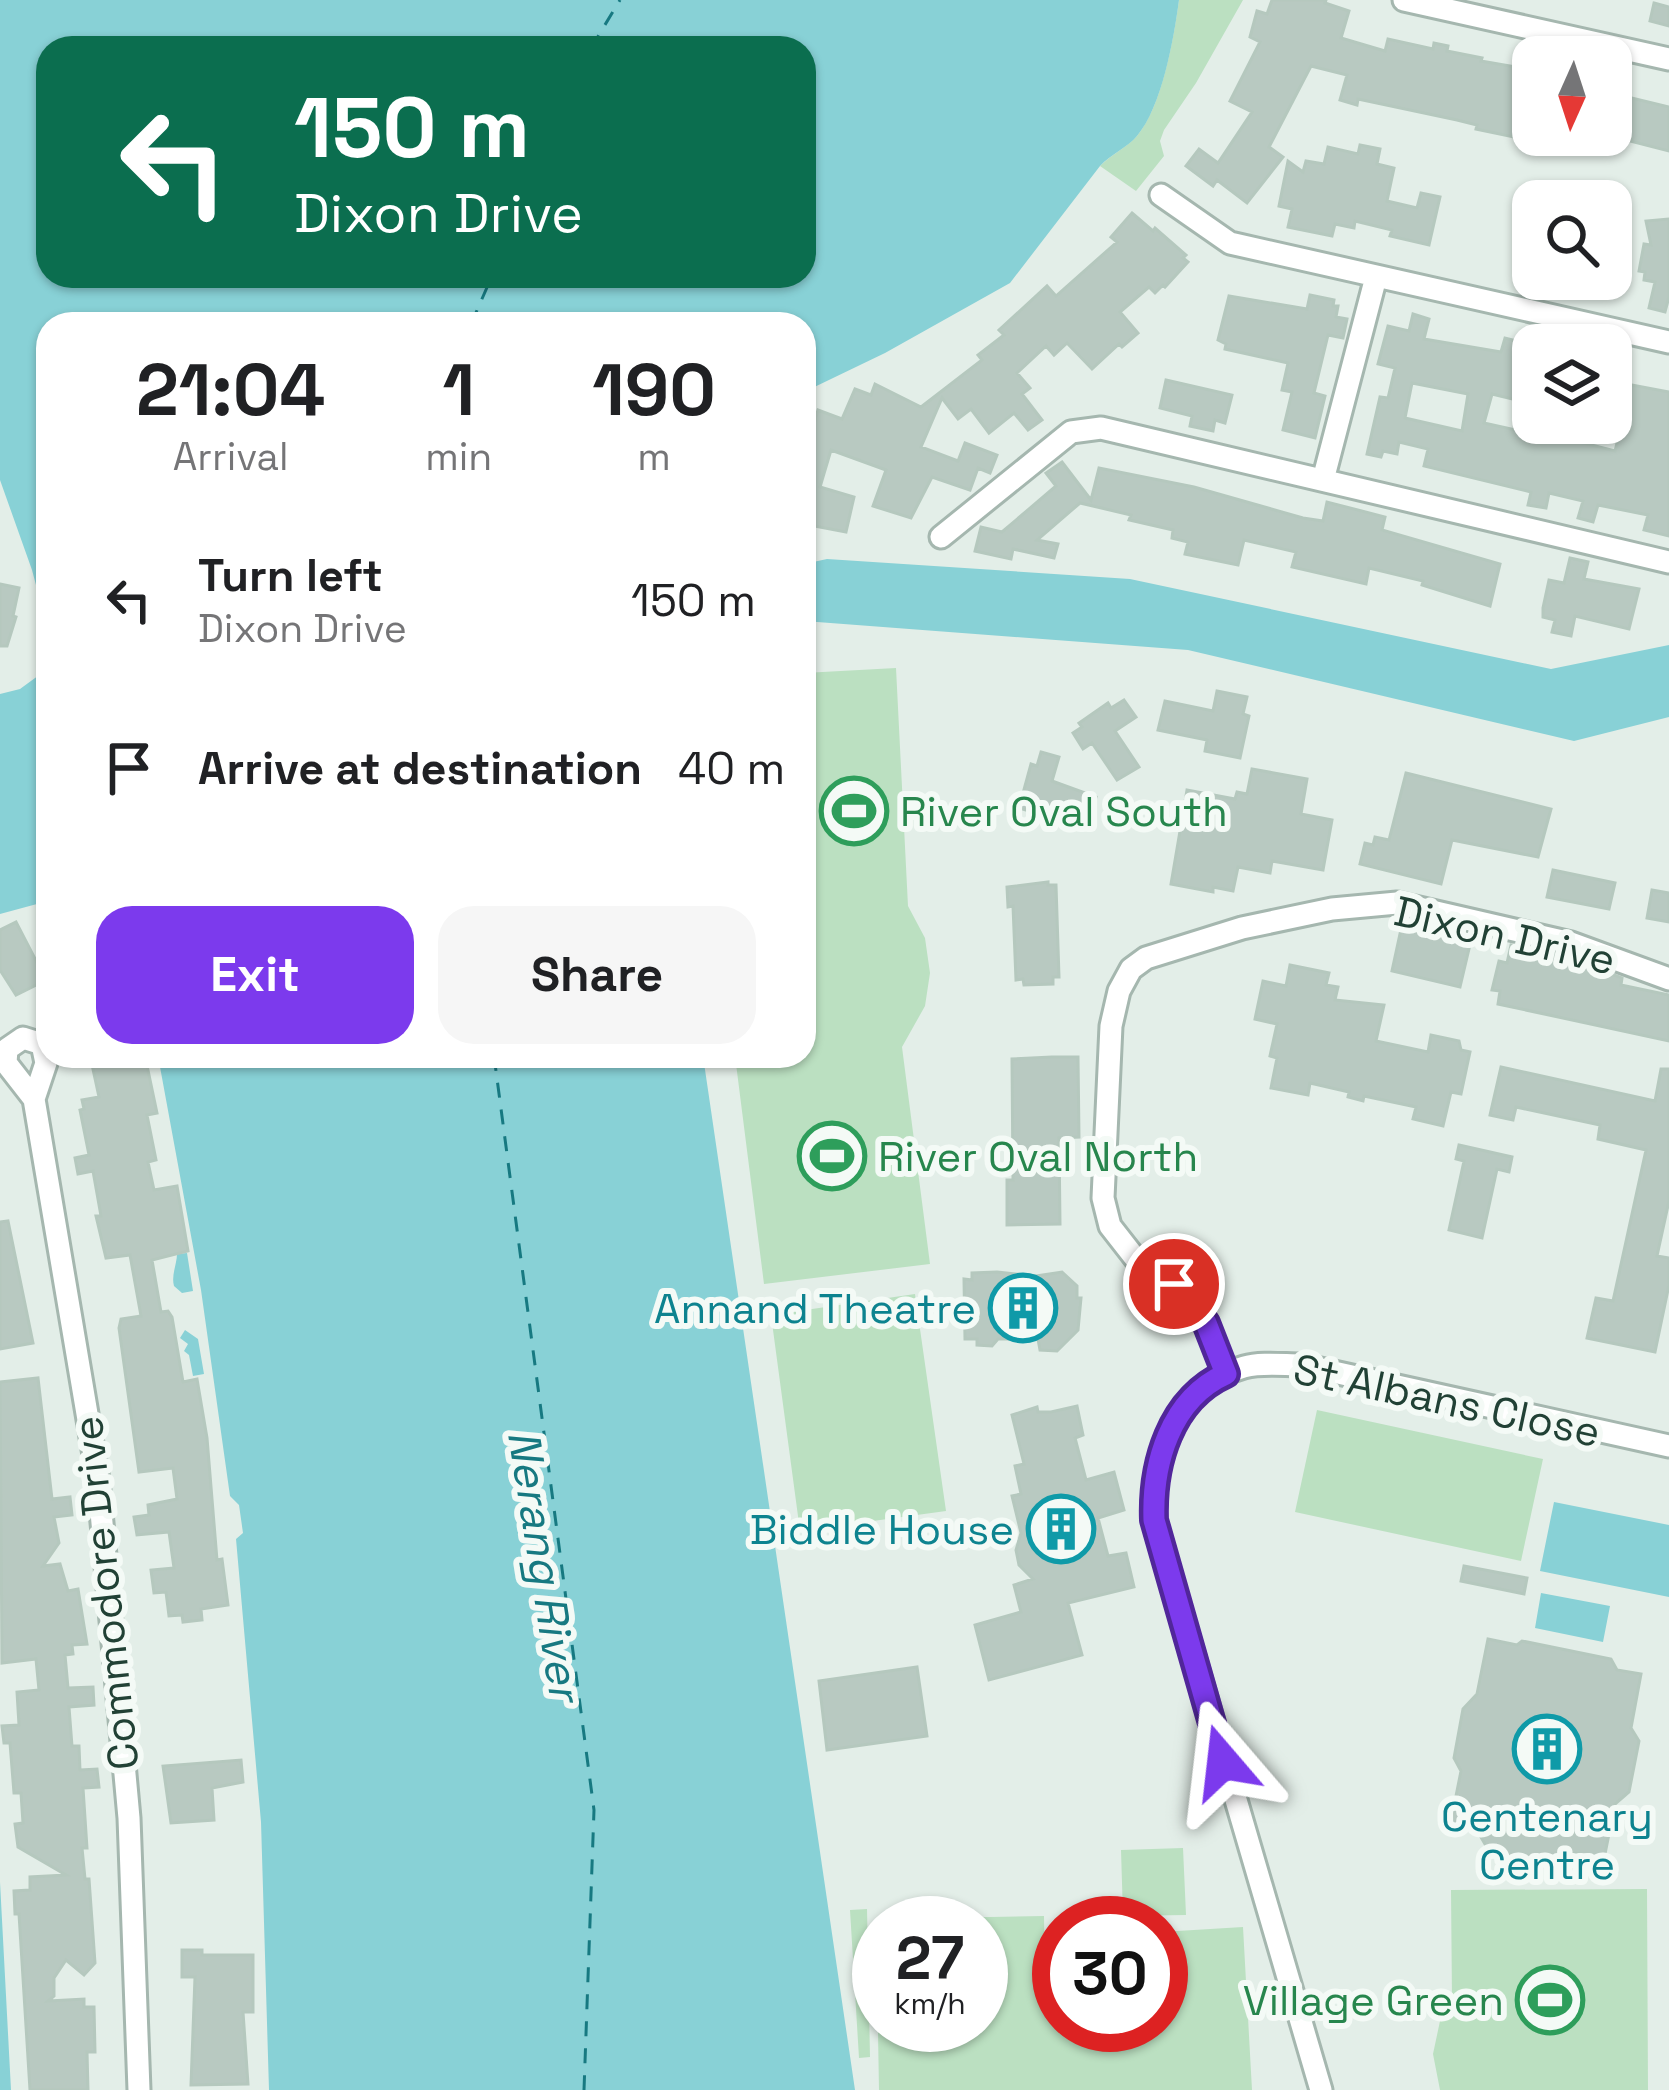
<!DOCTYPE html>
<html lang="en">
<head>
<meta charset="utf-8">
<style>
	body { margin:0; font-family:"Space Grotesk",sans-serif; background:#f6f6f6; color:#202124; height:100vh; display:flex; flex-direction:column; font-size:45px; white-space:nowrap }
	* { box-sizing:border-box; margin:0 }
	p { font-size:39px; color:#757577 }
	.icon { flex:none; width:66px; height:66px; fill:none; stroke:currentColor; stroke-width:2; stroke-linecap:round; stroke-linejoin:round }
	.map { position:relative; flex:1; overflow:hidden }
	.sheet { position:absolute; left:36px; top:312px; width:780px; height:756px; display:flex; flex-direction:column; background:#fff; border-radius:36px; box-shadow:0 3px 9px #0004 }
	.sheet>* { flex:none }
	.banner { position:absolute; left:36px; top:36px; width:780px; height:252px; border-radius:36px; box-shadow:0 3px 9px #0004; background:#0b6e4f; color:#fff; overflow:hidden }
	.needle { width:78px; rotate:183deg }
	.controls { position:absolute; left:1512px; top:36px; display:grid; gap:24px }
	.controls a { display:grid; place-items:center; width:120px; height:120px; border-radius:24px; background:#fff; box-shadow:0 3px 9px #0004; font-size:60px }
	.speed { position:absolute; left:852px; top:1896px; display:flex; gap:24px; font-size:60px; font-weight:700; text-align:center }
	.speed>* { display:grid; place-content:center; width:156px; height:156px; border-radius:50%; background:#fff; box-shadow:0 3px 9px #0004; line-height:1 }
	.speed small { font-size:30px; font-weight:400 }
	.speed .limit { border:18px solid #d22; background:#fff; color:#111 }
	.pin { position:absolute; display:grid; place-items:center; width:102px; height:102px; color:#fff; margin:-51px; border:6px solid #fff; border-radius:50%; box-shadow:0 3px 12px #0007 }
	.me { position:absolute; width:132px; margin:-66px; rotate:343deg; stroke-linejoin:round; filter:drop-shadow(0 0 9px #0008) }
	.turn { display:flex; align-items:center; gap:42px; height:252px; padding:0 60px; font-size:54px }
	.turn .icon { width:156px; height:156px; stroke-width:2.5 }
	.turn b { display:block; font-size:84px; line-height:102px }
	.eta { display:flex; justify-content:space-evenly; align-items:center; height:204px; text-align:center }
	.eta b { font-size:72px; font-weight:700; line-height:84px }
	.cta { display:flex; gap:24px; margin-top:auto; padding:24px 60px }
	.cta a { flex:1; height:138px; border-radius:36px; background:#7c3aed; color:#fff; font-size:48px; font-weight:700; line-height:138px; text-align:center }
	.cta a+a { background:#f6f6f6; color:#202124 }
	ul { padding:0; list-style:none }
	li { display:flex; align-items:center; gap:36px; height:168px; padding:0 60px }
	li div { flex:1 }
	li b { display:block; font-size:45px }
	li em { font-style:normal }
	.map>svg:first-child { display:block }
	.green { fill:#bbe0c1; fill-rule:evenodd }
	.water { fill:#88d1d6; fill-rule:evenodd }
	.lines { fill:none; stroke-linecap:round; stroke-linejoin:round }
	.ferry { stroke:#177981; stroke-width:3; stroke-dasharray:15 12; stroke-linecap:butt }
	.building { fill:#b8c9c1; stroke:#b5c8be; stroke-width:3; fill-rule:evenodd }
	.minor-casing { stroke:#a5b7af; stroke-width:27 }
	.minor { stroke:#fff; stroke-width:21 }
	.route-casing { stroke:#51269a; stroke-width:30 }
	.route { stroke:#7c3aed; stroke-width:21 }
	.labels { text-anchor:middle; stroke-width:12; stroke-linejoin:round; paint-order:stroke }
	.leisure-label { font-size:42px; fill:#27864d; stroke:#f4faf6; text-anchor:start }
	.street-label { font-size:42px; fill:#214135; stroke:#f4faf6 }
	.culture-label { font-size:42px; fill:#0d838f; stroke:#f4faf6; text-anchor:end }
	.water-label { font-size:45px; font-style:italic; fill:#177981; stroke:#f4faf6 }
</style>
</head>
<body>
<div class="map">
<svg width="1669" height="2090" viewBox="0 0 1669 2090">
	<rect width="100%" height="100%" fill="#e3eee8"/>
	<path class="green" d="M 1179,0 L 1243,0 L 1196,83 L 1164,130 L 1160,141 L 1164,156 L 1136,191 L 1100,166 C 1112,154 1127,147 1137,136 C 1162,107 1174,37 1179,0 Z
		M 896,668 L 908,906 L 925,938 L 930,973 L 925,1006 L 902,1047 L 930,1264 L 764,1284 L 735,1056 L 804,1056 L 804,673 Z
		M 915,1294 L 946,1511 L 800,1531 L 771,1315 Z
		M 1317,1410 L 1543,1459 L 1521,1561 L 1295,1512 Z
		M 1183,1848 L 1186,1915 L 1123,1916 L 1121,1850 Z
		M 1647,1889 L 1648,2090 L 1440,2090 L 1433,2054 L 1440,2021 L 1452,2001 L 1451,1890 Z
		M 867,1909 L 870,2057 L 859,2058 L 850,1910 Z
		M 1044,1916 L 1045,1975 L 1059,1974 L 1059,2025 L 1161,2025 L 1161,1932 L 1243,1927 L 1252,2090 L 879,2090 L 876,1919 ZM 879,1923 L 981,1923 L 981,2025 L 879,2025 Z"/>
	<path class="water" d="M 0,0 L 1179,0 C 1174,38 1162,107 1137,136 C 1127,148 1111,154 1100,166 L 1010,283 L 885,353 L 804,392 L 804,324 L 48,324 L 48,630 L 32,570 L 0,480 ZM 48,48 L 804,48 L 804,276 L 48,276 Z
		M 827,559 L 1130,579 L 1551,669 L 1669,645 L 1669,717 L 1574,741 L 1188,650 L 804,621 L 804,564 Z
		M 48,659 L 48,901 L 0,914 L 0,694 L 20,689 L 46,670 Z
		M 158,1056 L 703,1056 L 855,2090 L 269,2090 L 261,1822 L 236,1539 L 243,1533 L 239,1505 L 230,1496 L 201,1290 Z
		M 187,1253 L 193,1291 L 182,1293 L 174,1286 C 171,1275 177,1264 177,1254 Z
		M 185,1330 L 198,1339 L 204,1374 L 193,1376 L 189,1355 L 184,1351 L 188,1344 L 180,1338 Z
		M 1554,1502 L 1669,1525 L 1669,1597 L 1540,1571 Z
		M 1541,1593 L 1610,1606 L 1603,1642 L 1535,1628 Z
		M 0,1882 L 11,2090 L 0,2090 Z"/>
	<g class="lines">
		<path class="ferry" d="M 591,48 L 620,0
			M 471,324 L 492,276
			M 494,1056 L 594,1810 L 584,2090"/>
	</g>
	<path class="building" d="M 1272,0 L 1326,0 L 1325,3 L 1349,11 L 1341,38 L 1385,51 L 1388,39 L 1433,49 L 1434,43 L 1448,46 L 1447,51 L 1482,58 L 1481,61 L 1533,70 L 1533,141 L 1476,129 L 1477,125 L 1457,120 L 1358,99 L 1357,105 L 1340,100 L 1347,75 L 1311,66 L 1269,147 L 1283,157 L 1247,203 L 1217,180 L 1213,186 L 1186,166 L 1199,149 L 1218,163 L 1252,112 L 1230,101 L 1260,42 L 1250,37 L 1257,11 L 1267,14 Z
		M 1654,3 L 1669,7 L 1669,26 L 1650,21 Z
		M 1611,93 L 1669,107 L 1669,151 L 1611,136 Z
		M 1360,145 L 1380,149 L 1377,164 L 1394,168 L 1387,201 L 1417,208 L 1421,193 L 1440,197 L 1429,245 L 1390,236 L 1392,230 L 1355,221 L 1354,228 L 1335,224 L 1332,236 L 1288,227 L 1292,209 L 1279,206 L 1288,161 L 1303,172 L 1306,161 L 1324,164 L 1328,147 L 1358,154 Z
		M 1132,213 L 1153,231 L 1155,228 L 1186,255 L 1183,258 L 1188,262 L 1165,287 L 1163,285 L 1155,293 L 1149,287 L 1120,312 L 1138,333 L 1122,347 L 1119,344 L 1092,369 L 1067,343 L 1054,355 L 1046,346 L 1017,373 L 1030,388 L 1022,394 L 1042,420 L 1028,430 L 1014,413 L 989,433 L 971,409 L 958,419 L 942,398 L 921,447 L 958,461 L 965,443 L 997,455 L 990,473 L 978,468 L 970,490 L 932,477 L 911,518 L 873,506 L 886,470 L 831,450 L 820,487 L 854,497 L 846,532 L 804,524 L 804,419 L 814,423 L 818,410 L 842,419 L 855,389 L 871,395 L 875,384 L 921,407 L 982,360 L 978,355 L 1004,335 L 999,330 L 1047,286 L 1056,296 L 1117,242 L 1111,237 Z
		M 1669,219 L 1669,297 L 1665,312 L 1649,308 L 1655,282 L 1644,280 L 1645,272 L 1639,271 L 1644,244 L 1651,245 L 1646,221 Z
		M 1310,295 L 1334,300 L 1333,306 L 1338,306 L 1336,317 L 1347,319 L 1343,338 L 1328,335 L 1314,393 L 1325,396 L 1315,438 L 1283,430 L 1292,392 L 1282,390 L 1288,363 L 1225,349 L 1226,344 L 1218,340 L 1229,296 L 1307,309 Z
		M 1413,314 L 1429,319 L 1424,339 L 1501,352 L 1505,338 L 1533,345 L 1533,430 L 1615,451 L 1625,411 L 1611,408 L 1611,381 L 1669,392 L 1669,536 L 1644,530 L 1648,515 L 1598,505 L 1593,522 L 1578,518 L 1583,501 L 1549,493 L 1546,508 L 1528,505 L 1531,492 L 1424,466 L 1428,449 L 1399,442 L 1397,454 L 1383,451 L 1381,457 L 1367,454 L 1380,397 L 1388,398 L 1395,368 L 1378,364 L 1388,326 L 1409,331 ZM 1412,383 L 1468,394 L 1462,431 L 1405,418 ZM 1492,394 L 1525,402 L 1520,431 L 1484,423 Z
		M 1166,380 L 1232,395 L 1225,423 L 1215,420 L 1213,431 L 1190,426 L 1192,416 L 1160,408 Z
		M 1062,462 L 1091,500 L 1099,468 L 1194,487 L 1303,518 L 1323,521 L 1327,502 L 1385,517 L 1382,530 L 1500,564 L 1490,606 L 1422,585 L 1423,581 L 1369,568 L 1366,584 L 1292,567 L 1296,552 L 1244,540 L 1238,565 L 1185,554 L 1188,542 L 1172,538 L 1173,530 L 1129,520 L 1131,515 L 1080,503 L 1037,540 L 1058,544 L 1054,558 L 1013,549 L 1011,559 L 975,551 L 981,527 L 1002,532 L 1056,486 L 1046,473 Z
		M 1570,558 L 1588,562 L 1584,579 L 1639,589 L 1629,629 L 1575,616 L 1571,636 L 1552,632 L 1555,620 L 1543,617 L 1543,608 L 1549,580 L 1564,583 Z
		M 0,584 L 19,588 L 13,616 L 16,617 L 7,646 L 0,646 Z
		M 1217,691 L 1247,697 L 1243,714 L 1249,716 L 1240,758 L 1205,751 L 1207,740 L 1158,730 L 1165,701 L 1213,711 Z
		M 1124,700 L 1136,717 L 1115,731 L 1139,767 L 1117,780 L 1092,743 L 1083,749 L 1073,733 L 1082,727 L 1079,723 L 1108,703 L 1111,708 Z
		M 1041,752 L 1059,757 L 1052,781 L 1096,797 L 1090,819 L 1045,807 L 1043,815 L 1019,808 L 1031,764 L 1037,766 Z
		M 1252,769 L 1307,779 L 1301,814 L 1332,820 L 1323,870 L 1272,861 L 1270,873 L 1238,867 L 1233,891 L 1213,887 L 1213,892 L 1171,884 L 1187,790 L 1235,799 L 1237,792 L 1247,794 Z
		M 1406,773 L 1551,809 L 1538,857 L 1452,840 L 1441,884 L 1360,864 L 1365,843 L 1373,845 L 1375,837 L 1389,840 Z
		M 1553,870 L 1615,883 L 1609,909 L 1547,897 Z
		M 1048,882 L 1048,885 L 1056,885 L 1059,977 L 1053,977 L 1053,984 L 1024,985 L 1023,979 L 1016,980 L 1013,906 L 1008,907 L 1007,887 Z
		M 1652,890 L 1669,893 L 1669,922 L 1647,918 Z
		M 1403,920 L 1472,936 L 1460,987 L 1392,971 Z
		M 16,922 L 46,980 L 16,995 L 0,970 L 0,930 Z
		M 1511,945 L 1567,957 L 1622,978 L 1621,985 L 1669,995 L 1669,1041 L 1498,1004 L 1500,991 L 1492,990 L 1499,961 L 1507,963 Z
		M 1290,965 L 1329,973 L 1326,985 L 1338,987 L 1335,1000 L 1384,1005 L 1376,1041 L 1428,1052 L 1431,1035 L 1459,1041 L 1461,1050 L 1470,1052 L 1461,1094 L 1451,1092 L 1443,1126 L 1413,1119 L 1416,1107 L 1364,1096 L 1363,1101 L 1348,1097 L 1349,1092 L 1310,1083 L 1308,1095 L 1271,1088 L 1277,1058 L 1270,1056 L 1277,1024 L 1255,1019 L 1263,981 L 1286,986 Z
		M 114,1056 L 145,1056 L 157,1113 L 147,1115 L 156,1160 L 148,1162 L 154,1190 L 177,1186 L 188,1251 L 152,1260 L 161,1312 L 168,1311 L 172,1317 L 183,1382 L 197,1379 L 207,1438 L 217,1560 L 222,1559 L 228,1605 L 201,1609 L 202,1620 L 183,1622 L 182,1615 L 169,1616 L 166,1592 L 154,1593 L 151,1570 L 174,1568 L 169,1532 L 137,1535 L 134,1517 L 149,1515 L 148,1505 L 177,1499 L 173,1468 L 139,1472 L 119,1328 L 121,1319 L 141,1316 L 130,1255 L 106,1258 L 96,1216 L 101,1216 L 93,1171 L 78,1174 L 75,1158 L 89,1155 L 80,1110 L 84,1109 L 82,1100 L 99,1097 L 91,1060 Z
		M 1052,1057 L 1078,1057 L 1079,1137 L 1059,1138 L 1060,1224 L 1007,1225 L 1007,1180 L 1013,1180 L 1012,1059 Z
		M 1501,1067 L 1655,1101 L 1661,1069 L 1669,1069 L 1669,1201 L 1657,1256 L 1669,1258 L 1669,1285 L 1655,1352 L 1587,1338 L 1596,1298 L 1613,1301 L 1646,1150 L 1598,1139 L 1600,1125 L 1516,1107 L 1513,1120 L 1490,1115 Z
		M 1459,1145 L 1512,1157 L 1509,1172 L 1497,1169 L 1482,1238 L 1449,1230 L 1464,1161 L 1456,1159 Z
		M 8,1221 L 33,1343 L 0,1349 L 0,1222 Z
		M 997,1272 L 1036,1276 L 1062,1272 L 1077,1286 L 1077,1298 L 1081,1298 L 1078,1330 L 1057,1351 L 1040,1350 L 1038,1339 L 998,1339 L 992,1346 L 977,1345 L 977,1339 L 965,1339 L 964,1279 L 972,1280 L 972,1273 Z
		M 38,1378 L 52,1499 L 70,1497 L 72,1515 L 54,1517 L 59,1543 L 43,1566 L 60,1564 L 68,1591 L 78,1589 L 87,1644 L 72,1645 L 73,1654 L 65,1655 L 68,1688 L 93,1687 L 94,1705 L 69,1707 L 72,1746 L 79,1746 L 80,1770 L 97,1769 L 99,1787 L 83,1788 L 87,1848 L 82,1848 L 85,1879 L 89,1879 L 95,1963 L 84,1975 L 66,1960 L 54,1978 L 54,1996 L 48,2001 L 84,1999 L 84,2007 L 94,2007 L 95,2052 L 87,2052 L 88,2090 L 30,2090 L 19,1914 L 15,1914 L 14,1891 L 30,1890 L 30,1877 L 66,1875 L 18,1847 L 15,1824 L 23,1823 L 21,1793 L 14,1793 L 10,1743 L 4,1743 L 2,1726 L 19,1725 L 17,1692 L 39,1690 L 36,1659 L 2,1663 L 0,1382 Z
		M 1077,1406 L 1083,1435 L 1075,1438 L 1086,1480 L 1114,1472 L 1124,1510 L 1098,1518 L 1108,1556 L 1126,1553 L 1134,1587 L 1068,1603 L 1082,1655 L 989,1680 L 975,1625 L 1021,1612 L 1014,1585 L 1033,1579 L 1019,1565 L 1016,1550 L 1021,1533 L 1012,1496 L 1021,1494 L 1015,1466 L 1024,1464 L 1012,1415 L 1037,1407 L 1038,1412 L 1051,1412 Z
		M 1464,1566 L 1527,1578 L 1524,1594 L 1461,1581 Z
		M 1488,1639 L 1517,1645 L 1522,1641 L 1611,1659 L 1617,1670 L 1641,1674 L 1631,1728 L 1639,1741 L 1629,1792 L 1615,1804 L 1604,1859 L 1575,1853 L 1559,1865 L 1489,1851 L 1478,1832 L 1450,1826 L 1461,1771 L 1454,1758 L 1463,1709 L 1477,1694 Z
		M 917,1667 L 927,1736 L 827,1750 L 819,1681 Z
		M 241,1760 L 243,1782 L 212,1788 L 214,1820 L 171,1823 L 163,1766 Z
		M 182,1950 L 202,1950 L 202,1955 L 253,1955 L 253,2012 L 243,2012 L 248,2084 L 191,2085 L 195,1977 L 182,1977 Z"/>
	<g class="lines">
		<defs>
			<path id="minor" d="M 1404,0 L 1669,59
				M 1161,195 L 1230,243 L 1669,342
				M 1323,480 L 1376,277
				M 941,537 L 1071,432 L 1101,428 L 1669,562
				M 34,1099 L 6,1063 L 7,1049 L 23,1038 L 42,1044 L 46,1063 L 34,1099 L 98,1479 L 129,1818 L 139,2090
				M 1226,1374 L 1206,1323 L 1174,1284 L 1135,1258 L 1110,1226 L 1103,1198 L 1111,1026 L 1119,991 L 1131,969 L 1146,958 L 1242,928 L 1332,909 L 1397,903 L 1571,943 L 1669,979
				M 1321,2090 L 1154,1520 C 1152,1456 1176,1386 1244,1367 C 1262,1362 1283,1365 1302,1365 L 1669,1446"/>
		</defs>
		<use href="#minor" class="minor-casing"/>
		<use href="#minor" class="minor"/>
	</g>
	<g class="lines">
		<defs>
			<path id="route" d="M 1174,1284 L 1206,1323 L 1226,1374 C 1170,1399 1152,1464 1154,1520 L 1223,1762"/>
		</defs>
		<use href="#route" class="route-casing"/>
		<use href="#route" class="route"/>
	</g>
	<defs>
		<symbol id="stadium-ring" viewBox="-11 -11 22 22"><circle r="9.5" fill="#f4faf6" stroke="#2e9e5b" stroke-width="1.5"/><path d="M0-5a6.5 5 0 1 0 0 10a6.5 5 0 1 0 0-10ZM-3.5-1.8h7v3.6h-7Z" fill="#2e9e5b"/></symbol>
		<symbol id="building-ring" viewBox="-11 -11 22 22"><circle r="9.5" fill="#f4faf6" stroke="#0f9aa8" stroke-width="1.5"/><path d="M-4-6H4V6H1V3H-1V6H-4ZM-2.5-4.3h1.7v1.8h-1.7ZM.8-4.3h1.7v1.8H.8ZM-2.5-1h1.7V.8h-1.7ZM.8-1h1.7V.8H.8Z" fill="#0f9aa8"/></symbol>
	</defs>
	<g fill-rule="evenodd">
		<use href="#stadium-ring" x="816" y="773" width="76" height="76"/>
		<use href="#stadium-ring" x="794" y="1118" width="76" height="76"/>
		<use href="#building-ring" x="985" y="1270" width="76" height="76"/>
		<use href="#building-ring" x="1023" y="1491" width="76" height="76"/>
		<use href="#building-ring" x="1509" y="1711" width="76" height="76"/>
		<use href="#stadium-ring" x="1512" y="1962" width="76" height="76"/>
	</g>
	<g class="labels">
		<g class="leisure-label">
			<text x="900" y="826">River Oval South</text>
			<text x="878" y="1171">River Oval North</text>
			<text x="1504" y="2015" text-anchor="end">Village Green</text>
		</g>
		<g class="street-label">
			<text transform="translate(1505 935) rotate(13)" y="15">Dixon Drive</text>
			<text transform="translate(1447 1400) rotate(12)" y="15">St Albans Close</text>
			<text transform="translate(105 1593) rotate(-96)" y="15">Commodore Drive</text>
		</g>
		<g class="culture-label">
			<text x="976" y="1323">Annand Theatre</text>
			<text x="1014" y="1544">Biddle House</text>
			<text x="1547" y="1831" text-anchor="middle">Centenary<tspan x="1547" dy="48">Centre</tspan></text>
		</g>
		<g class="water-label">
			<text transform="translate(545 1565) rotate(81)" y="16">Nerang River</text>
		</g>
	</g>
</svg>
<div class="controls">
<a><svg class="needle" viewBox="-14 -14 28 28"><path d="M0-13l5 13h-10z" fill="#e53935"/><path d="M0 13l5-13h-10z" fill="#757577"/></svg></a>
<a><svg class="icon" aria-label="search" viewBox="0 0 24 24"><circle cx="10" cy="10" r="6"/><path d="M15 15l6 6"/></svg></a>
<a><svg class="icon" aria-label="layers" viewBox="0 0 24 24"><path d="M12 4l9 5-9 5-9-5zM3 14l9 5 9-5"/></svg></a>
</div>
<div class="speed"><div>27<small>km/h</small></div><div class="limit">30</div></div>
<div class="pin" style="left:1174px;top:1284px;background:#d93025"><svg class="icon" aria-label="arrive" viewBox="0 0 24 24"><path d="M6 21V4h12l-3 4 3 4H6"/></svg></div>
<svg class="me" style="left:1223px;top:1762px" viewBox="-20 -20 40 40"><path d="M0-17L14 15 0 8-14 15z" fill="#7c3aed" stroke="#fff" stroke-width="4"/></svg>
<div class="banner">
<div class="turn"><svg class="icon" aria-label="left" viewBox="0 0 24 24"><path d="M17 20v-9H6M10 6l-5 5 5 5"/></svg><div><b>150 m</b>Dixon Drive</div></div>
</div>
<section class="sheet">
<div class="eta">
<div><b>21:04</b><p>Arrival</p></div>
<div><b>1</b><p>min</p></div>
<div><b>190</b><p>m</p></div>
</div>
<ul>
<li><svg class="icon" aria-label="left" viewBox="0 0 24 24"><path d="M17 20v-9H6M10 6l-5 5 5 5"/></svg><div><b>Turn left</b><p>Dixon Drive</p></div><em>150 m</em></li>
<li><svg class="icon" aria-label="arrive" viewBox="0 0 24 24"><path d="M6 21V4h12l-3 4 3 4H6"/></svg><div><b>Arrive at destination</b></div><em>40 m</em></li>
</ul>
<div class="cta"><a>Exit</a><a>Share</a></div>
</section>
</div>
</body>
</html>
